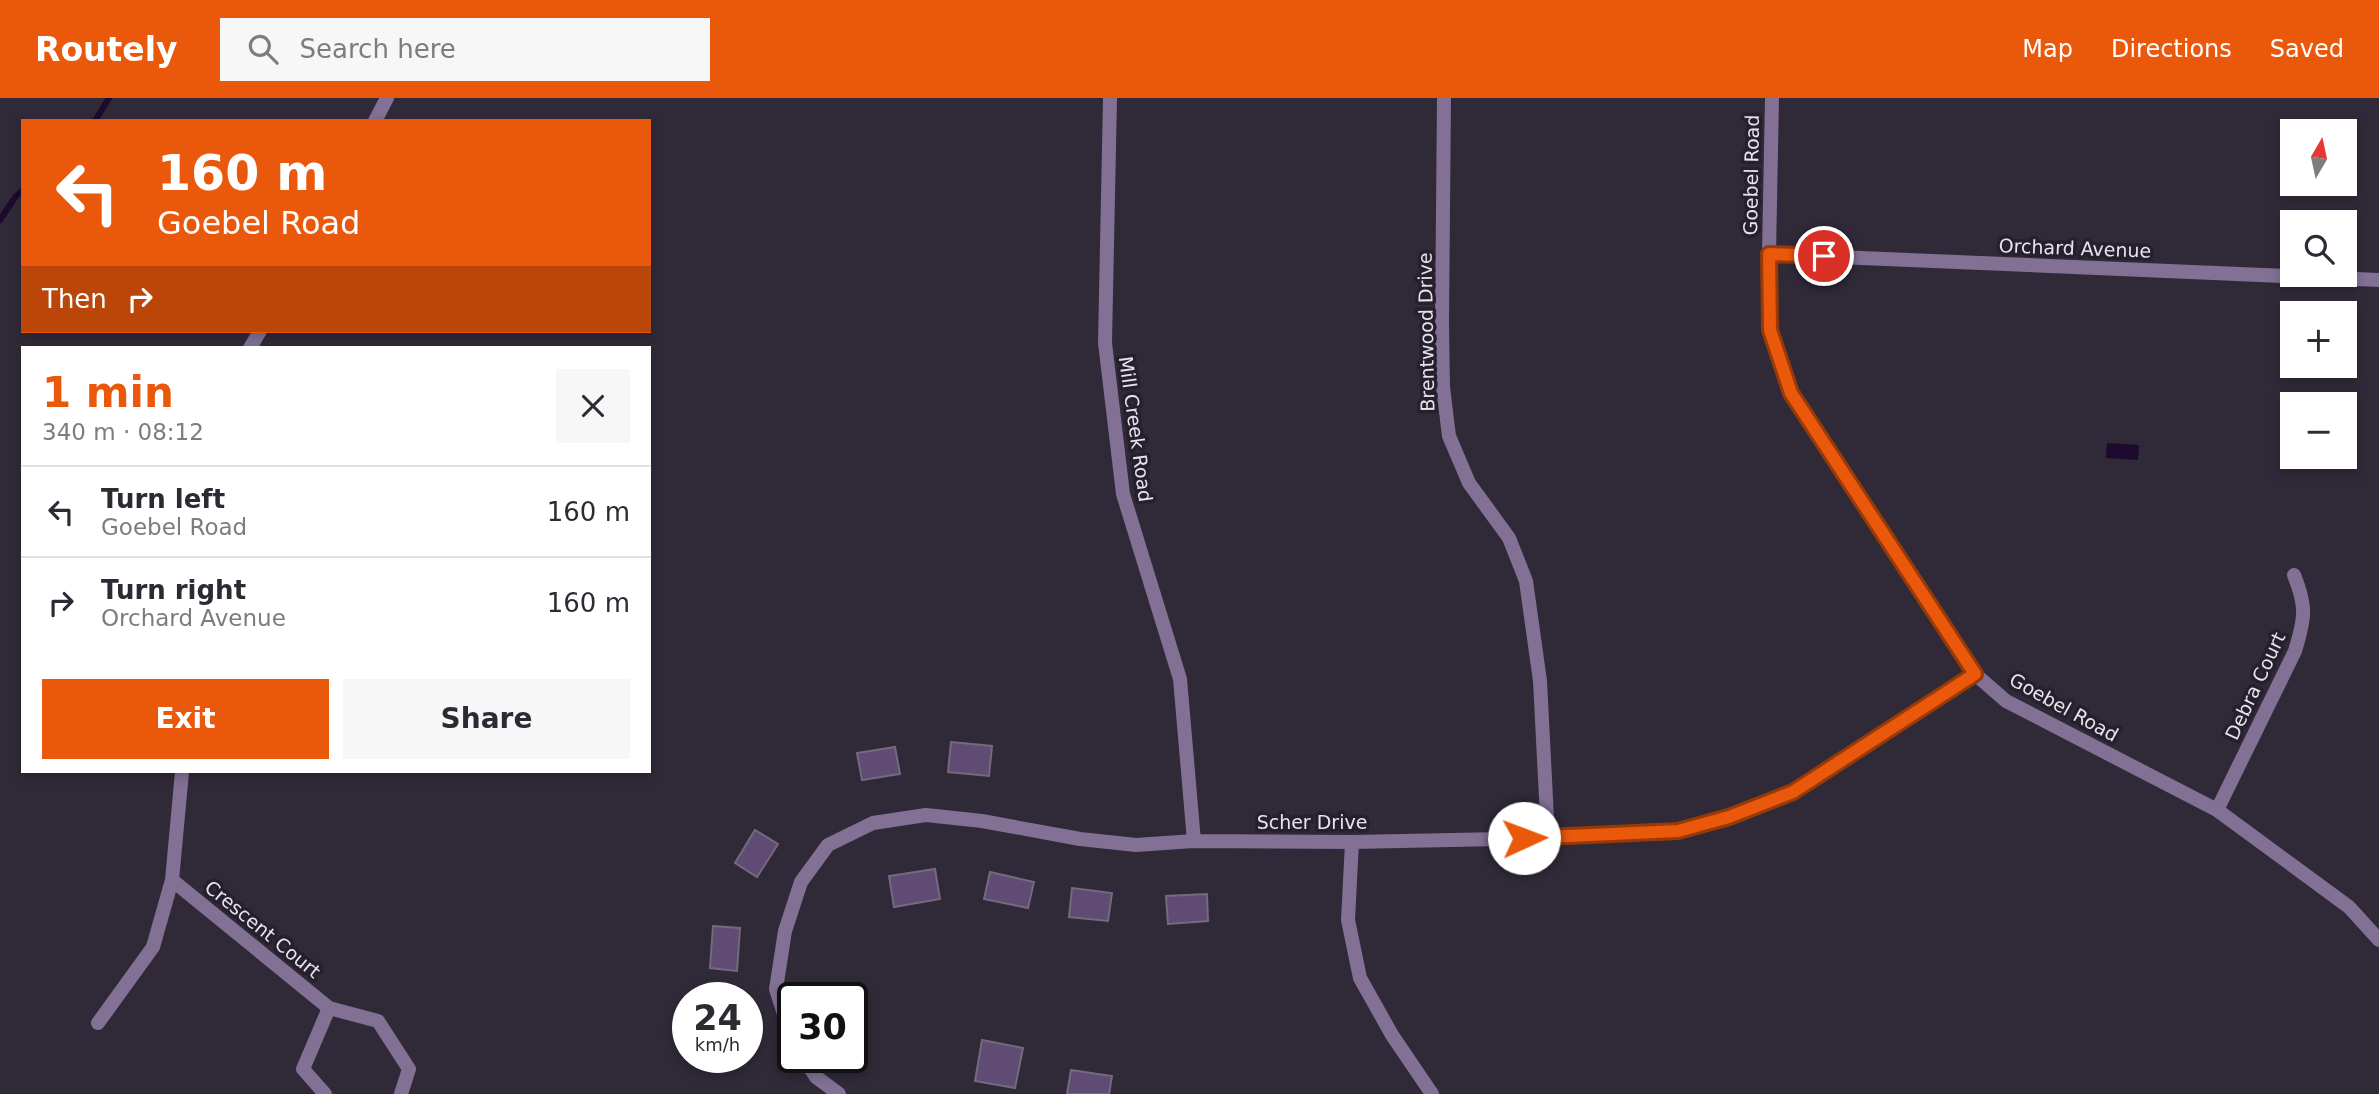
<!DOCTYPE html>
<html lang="en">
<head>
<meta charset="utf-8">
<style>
	body { margin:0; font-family:"DejaVu Sans",sans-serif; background:#f7f7f7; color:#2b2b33; height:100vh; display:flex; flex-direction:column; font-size:26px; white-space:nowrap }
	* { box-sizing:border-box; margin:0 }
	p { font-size:23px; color:#7c7c81 }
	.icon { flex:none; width:38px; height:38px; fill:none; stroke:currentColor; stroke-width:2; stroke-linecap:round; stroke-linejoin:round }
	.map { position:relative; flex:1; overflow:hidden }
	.side { position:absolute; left:21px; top:248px; width:630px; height:427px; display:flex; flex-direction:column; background:#fff; border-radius:0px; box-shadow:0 4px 10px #0003 }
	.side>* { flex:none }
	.top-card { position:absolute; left:21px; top:21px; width:630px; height:214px; border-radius:0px; box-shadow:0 4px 10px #0003; background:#ea580c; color:#fff; overflow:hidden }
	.needle { width:46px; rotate:9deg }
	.fabs { position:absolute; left:2280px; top:21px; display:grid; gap:14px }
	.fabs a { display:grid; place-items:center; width:77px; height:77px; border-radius:0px; background:#fff; box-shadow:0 4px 10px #0003; font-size:35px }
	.speed { position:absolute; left:672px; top:884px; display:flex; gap:14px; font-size:35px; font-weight:700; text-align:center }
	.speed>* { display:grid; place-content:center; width:91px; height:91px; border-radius:50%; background:#fff; box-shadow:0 4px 10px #0003; line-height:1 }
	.speed small { font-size:18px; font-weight:400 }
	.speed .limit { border:4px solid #111; border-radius:10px; background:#fff; color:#111 }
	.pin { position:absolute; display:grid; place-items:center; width:60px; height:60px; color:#fff; margin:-30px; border:4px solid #fff; border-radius:50%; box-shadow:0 2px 7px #0007 }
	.me { position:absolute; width:77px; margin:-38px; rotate:88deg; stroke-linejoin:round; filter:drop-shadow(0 0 5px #0008) }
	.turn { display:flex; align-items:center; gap:24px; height:147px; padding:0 21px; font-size:32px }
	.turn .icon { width:91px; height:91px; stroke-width:2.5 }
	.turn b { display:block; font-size:49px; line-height:60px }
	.then { display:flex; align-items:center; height:66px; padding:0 21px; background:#0003; gap:14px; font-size:26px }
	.round { display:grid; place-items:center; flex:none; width:74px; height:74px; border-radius:0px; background:#f7f7f7 }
	.summary { display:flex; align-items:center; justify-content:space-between; height:119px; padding:0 21px }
	h1 { font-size:42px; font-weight:600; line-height:52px; color:#ea580c }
	.action { display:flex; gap:14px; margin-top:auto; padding:14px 21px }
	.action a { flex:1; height:80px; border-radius:0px; background:#ea580c; color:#fff; font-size:28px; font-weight:600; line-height:80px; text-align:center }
	.action a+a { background:#f7f7f7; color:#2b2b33 }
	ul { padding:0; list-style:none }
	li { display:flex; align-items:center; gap:21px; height:91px; padding:0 21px; border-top:2px solid #e1e1e2 }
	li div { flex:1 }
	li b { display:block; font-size:26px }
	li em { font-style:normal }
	header { display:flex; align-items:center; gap:42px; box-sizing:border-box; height:98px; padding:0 35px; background:#ea580c; color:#fff }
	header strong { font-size:33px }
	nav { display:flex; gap:38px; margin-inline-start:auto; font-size:24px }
	.search { width:490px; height:63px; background:#f7f7f7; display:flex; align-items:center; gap:18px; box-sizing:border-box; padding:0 24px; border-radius:0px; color:#7c7c81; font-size:26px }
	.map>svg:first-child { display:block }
	.water { fill:#1d092d }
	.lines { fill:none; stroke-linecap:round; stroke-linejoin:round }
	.stream { stroke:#1d092d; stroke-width:6 }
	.building { fill:#5f4b74; stroke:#736b7c; stroke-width:2 }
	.minor { stroke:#827095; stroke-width:14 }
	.tertiary { stroke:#827095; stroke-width:14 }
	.route-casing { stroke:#983908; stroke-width:18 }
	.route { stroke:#ea580c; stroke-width:12 }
	.labels { text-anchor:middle; stroke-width:7; stroke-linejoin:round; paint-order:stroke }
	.street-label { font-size:19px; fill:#e8e3ed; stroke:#26202e }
</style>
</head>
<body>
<header>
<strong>Routely</strong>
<div class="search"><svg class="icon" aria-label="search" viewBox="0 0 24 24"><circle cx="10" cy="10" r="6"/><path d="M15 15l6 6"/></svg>Search here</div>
<nav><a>Map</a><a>Directions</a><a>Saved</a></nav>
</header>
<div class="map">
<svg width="2379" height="996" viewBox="0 0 2379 996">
	<rect width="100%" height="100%" fill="#302938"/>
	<path class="water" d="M 2107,345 L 2139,347 L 2138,362 L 2106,360 Z"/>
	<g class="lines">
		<path class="stream" d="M 95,23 L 109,0
			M 0,122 L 16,98 L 23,92"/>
	</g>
	<path class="building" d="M 951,644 L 992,648 L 989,678 L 948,674 Z
		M 895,649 L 900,676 L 862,682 L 857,655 Z
		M 755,732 L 778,746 L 757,779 L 735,765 Z
		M 935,771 L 940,801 L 894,809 L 889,778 Z
		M 990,774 L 1034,784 L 1028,810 L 984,801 Z
		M 1072,790 L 1112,795 L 1108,823 L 1069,819 Z
		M 1207,796 L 1208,823 L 1168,826 L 1166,798 Z
		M 713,828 L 740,830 L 737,873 L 710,870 Z
		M 982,942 L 1023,950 L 1015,990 L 975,983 Z
		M 1071,972 L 1112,978 L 1109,996 L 1067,996 Z"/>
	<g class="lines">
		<path class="minor" d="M 1110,0 L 1105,245 L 1123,396 L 1180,581 L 1194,743
			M 1444,0 L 1442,226 L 1443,289 L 1449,338 L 1469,385 L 1509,440 L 1526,483 L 1540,583 L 1548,740
			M 375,23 L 387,0
			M 1769,156 L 2379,182
			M 250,250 L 260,233
			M 2217,712 L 2295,553 C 2305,520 2307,509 2294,477
			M 1352,744 L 1348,822 L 1360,880 L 1392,937 L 1432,996
			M 172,782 L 329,910 L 378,923 L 409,971 L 401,996
			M 98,925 L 153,849 L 172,782 L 182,674
			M 793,944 L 776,891 L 785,833 L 801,784 L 828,747 L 873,725 L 926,717 L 982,723 L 1080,741 L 1136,747 L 1194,743 L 1352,744 L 1548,740 L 1678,733 L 1729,719 L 1793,694 L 1975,576
			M 803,959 L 816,979 L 839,996
			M 325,996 L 303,971 L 329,910"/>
		<path class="tertiary" d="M 1772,0 L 1769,156 L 1771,232 L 1791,295 L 1975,576 L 2006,603 L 2217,712 L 2349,809 L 2379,842"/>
	</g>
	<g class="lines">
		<defs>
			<path id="route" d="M 1524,740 L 1678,733 L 1729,719 L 1793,694 L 1975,576 L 1791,295 L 1770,232 L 1769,156 L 1824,158"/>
		</defs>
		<use href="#route" class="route-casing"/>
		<use href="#route" class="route"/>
	</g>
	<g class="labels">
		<g class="street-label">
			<text transform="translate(1751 77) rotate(-89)" y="7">Goebel Road</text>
			<text transform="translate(2075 150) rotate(2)" y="7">Orchard Avenue</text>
			<text transform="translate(1426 234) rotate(-91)" y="7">Brentwood Drive</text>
			<text transform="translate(1136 331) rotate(82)" y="7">Mill Creek Road</text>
			<text transform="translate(2255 588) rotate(-65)" y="7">Debra Court</text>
			<text transform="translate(2064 609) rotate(29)" y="7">Goebel Road</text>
			<text x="1312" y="731">Scher Drive</text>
			<text transform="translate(263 831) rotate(39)" y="7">Crescent Court</text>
		</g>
	</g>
</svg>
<div class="fabs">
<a><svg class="needle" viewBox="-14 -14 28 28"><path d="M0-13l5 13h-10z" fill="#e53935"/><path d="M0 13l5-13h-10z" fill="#7c7c81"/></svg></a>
<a><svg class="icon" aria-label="search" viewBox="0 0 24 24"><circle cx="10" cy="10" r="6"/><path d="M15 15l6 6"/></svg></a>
<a>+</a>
<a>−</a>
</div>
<div class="speed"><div>24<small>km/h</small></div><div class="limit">30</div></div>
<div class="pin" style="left:1824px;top:158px;background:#d93025"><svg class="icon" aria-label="arrive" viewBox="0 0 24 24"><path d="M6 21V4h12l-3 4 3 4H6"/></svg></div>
<svg class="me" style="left:1524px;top:740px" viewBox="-20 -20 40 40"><circle r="19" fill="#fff"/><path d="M0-13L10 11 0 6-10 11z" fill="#ea580c"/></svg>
<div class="top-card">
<div class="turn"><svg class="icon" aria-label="left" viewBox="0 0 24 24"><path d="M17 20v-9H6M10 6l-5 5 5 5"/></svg><div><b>160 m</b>Goebel Road</div></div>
<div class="then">Then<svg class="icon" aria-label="right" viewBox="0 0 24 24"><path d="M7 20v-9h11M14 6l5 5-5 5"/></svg></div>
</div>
<section class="side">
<div class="summary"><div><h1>1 min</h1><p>340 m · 08:12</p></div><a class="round"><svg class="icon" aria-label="close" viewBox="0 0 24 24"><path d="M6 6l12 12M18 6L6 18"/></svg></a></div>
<ul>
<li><svg class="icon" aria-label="left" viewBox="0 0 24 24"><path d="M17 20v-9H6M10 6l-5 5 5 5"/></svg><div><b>Turn left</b><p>Goebel Road</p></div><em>160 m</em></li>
<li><svg class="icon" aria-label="right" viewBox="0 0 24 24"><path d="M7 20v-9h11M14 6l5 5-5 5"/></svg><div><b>Turn right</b><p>Orchard Avenue</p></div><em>160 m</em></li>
</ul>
<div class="action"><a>Exit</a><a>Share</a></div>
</section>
</div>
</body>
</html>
